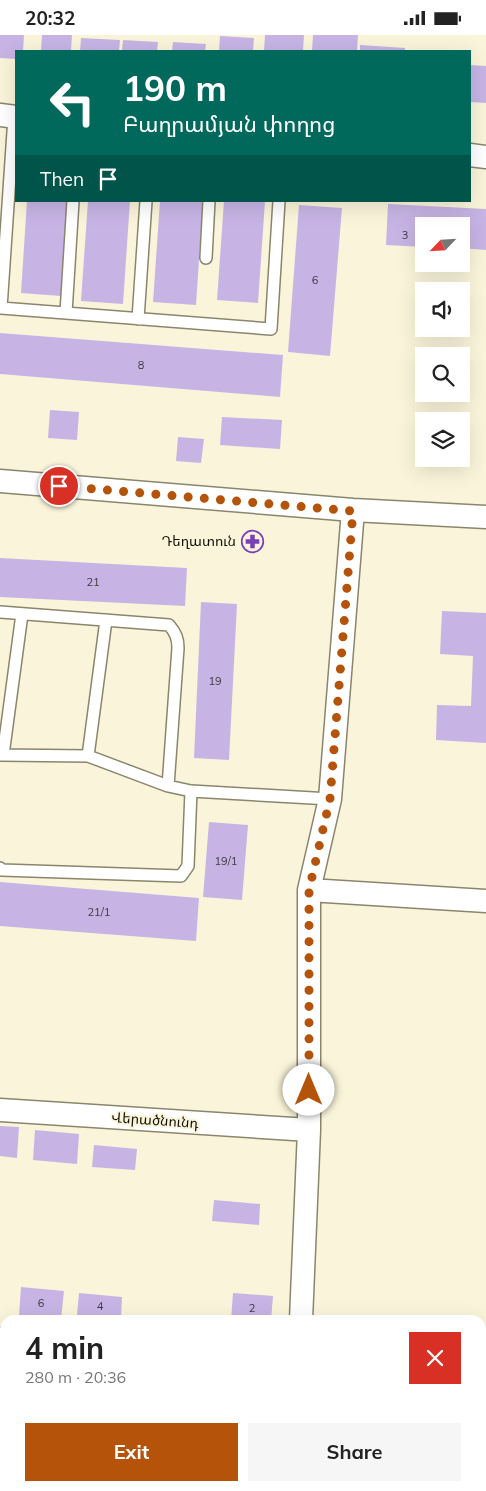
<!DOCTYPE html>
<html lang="en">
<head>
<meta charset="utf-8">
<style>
	body { margin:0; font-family:Mulish,"Noto Sans Armenian",sans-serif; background:#f6f6f6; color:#222; height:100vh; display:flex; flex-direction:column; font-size:19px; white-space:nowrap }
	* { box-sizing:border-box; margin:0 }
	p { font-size:16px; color:#767676 }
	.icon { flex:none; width:28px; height:28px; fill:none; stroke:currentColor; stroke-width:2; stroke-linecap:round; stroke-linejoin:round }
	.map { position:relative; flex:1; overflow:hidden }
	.panel { position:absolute; left:0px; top:1280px; width:486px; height:176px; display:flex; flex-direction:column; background:#fff; border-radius:15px 15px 0 0; box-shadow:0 5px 20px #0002 }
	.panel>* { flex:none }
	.hud { position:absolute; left:15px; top:15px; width:456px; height:152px; border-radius:0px; box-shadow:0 5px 20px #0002; background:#00695c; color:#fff; overflow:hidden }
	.needle { width:32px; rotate:245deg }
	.controls { position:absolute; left:415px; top:182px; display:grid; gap:10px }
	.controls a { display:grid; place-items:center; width:55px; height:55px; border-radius:0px; background:#fff; box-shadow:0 5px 20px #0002; font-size:25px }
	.pin { position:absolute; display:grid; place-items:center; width:42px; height:42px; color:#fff; margin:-21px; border:2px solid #fff; border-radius:50%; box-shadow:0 1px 5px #0007 }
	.me { position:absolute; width:55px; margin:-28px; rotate:0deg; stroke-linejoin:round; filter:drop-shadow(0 0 4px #0008) }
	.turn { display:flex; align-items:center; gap:18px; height:105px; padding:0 25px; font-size:22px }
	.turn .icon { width:65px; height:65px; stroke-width:2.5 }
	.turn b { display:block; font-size:35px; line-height:42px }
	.then { display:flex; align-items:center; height:48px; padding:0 25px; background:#0003; gap:10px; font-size:19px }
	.round { display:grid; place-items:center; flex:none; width:52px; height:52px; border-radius:0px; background:#f6f6f6 }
	.summary { display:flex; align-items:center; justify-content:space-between; height:85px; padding:0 25px }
	h1 { font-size:30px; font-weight:700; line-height:38px }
	.primary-button { display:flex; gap:10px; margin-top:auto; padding:10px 25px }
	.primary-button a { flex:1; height:58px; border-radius:0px; background:#b45309; color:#fff; font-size:20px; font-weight:700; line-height:58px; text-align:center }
	.primary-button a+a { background:#f6f6f6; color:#222 }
	.status { display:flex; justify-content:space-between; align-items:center; height:35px; padding:0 25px; background:#fff; direction:ltr }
	.status svg { height:14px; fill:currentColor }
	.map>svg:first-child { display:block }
	.building { fill:#c7b4e5 }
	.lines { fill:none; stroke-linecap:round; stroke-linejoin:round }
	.lane-casing { stroke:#8a856d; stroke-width:14 }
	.street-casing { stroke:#8a856d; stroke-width:25 }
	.lane { stroke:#fff; stroke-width:11 }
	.street { stroke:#fff; stroke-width:22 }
	.route { stroke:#b45309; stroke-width:9; stroke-dasharray:0 16.2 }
	.labels { text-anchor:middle; stroke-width:4; stroke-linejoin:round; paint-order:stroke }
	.number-label { font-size:11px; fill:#403a3f }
	.poi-label { font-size:14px; fill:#131108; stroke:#faf5da; text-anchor:end }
	.street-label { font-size:14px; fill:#131108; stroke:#faf5da }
</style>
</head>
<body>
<div class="status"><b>20:32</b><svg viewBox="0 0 49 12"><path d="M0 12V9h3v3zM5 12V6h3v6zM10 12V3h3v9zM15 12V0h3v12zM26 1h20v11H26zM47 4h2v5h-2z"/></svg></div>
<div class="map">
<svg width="486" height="1456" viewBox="0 0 486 1456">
	<rect width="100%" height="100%" fill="#faf5da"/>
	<path class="building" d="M 0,0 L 24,0 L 23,16 L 16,16 L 16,24 L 0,23 Z
		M 42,0 L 72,0 L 71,16 L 41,16 Z
		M 265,0 L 304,0 L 303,16 L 264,16 Z
		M 313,0 L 358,0 L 357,16 L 312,16 Z
		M 220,1 L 254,3 L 253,16 L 219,16 Z
		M 81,3 L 120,5 L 119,16 L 80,16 Z
		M 123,5 L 158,7 L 157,16 L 122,16 Z
		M 173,7 L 206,9 L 205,16 L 172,16 Z
		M 360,10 L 405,13 L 405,16 L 360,16 Z
		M 470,30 L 486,31 L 486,68 L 470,67 Z
		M 27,166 L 67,166 L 61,261 L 21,258 Z
		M 88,166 L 130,166 L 123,269 L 81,266 Z
		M 160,166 L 203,166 L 196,270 L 153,267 Z
		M 224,166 L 265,166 L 258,268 L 217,265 Z
		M 388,169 L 486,174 L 486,215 L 461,213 L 461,191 L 424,191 L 424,212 L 386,210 Z
		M 299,170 L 342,173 L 330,321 L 288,317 Z
		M 0,298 L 283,320 L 280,362 L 0,339 Z
		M 50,375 L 79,377 L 77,405 L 48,403 Z
		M 222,382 L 282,385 L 280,414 L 220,410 Z
		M 178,402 L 204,404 L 201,428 L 176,426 Z
		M 0,523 L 187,533 L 185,571 L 0,562 Z
		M 201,567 L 237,569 L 229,725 L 194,723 Z
		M 442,576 L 486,578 L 486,708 L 436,705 L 437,670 L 471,671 L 473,621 L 440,619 Z
		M 209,787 L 248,790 L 242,865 L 203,862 Z
		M 0,847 L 199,863 L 196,906 L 0,891 Z
		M 0,1091 L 19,1092 L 17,1123 L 0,1121 Z
		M 35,1095 L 79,1099 L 77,1129 L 33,1125 Z
		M 94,1110 L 137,1114 L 135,1135 L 92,1132 Z
		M 214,1165 L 260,1169 L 259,1190 L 212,1186 Z
		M 21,1252 L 64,1256 L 61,1284 L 19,1281 Z
		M 79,1258 L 122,1262 L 121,1283 L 77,1280 Z
		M 233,1258 L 273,1261 L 271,1285 L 231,1285 Z
		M 0,1320 L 5,1321 L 5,1342 L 0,1342 Z
		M 0,1437 L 5,1437 L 5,1451 L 34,1451 L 34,1456 L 0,1456 Z
		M 65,1451 L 109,1451 L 109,1456 L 65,1456 Z
		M 141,1451 L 183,1452 L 183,1456 L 141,1456 Z
		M 218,1452 L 247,1455 L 247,1456 L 218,1456 Z"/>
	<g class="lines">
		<defs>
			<path id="lane" d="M 14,82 L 1,273 L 271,294 L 279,166
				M 206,223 L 209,166
				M 66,278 L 73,166
				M 138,284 L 146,166
				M 0,577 L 169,590 C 176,598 178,604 178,613 L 168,751
				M 0,720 L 88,721 L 168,751 L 191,756 L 330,764
				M 3,720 L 22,579
				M 88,721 L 106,585
				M 0,833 L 2,835 L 181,841 L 188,831 L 191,756
				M 481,1424 L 486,1424"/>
			<path id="street" d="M 0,80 L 16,82
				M 470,120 L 486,122
				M 0,446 L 353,475 L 486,482
				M 309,855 L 486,866
				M 0,1075 L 309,1095
				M 301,1285 L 309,1095 L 309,855 L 330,764 L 353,475
				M 0,1304 L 5,1304
				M 481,1327 L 486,1324
				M 447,1451 L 447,1456
				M 291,1456 L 291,1451"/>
		</defs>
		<use href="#lane" class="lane-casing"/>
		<use href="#street" class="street-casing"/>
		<use href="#lane" class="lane"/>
		<use href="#street" class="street"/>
	</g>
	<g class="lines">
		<path class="route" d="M 59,451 L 353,476 L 330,764 L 309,855 L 309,1055"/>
	</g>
	<defs>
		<symbol id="pharmacy-ring" viewBox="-11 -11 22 22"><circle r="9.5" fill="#faf5da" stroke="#7a40b7" stroke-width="1.5"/><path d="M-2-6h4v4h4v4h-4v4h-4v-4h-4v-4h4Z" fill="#7a40b7"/></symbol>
	</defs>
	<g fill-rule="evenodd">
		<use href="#pharmacy-ring" x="240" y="494" width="25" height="25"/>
	</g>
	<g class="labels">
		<g class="number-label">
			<text x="405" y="204">3</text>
			<text x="315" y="249">6</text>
			<text x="141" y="334">8</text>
			<text x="93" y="551">21</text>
			<text x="215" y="650">19</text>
			<text x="226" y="830">19/1</text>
			<text x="99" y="881">21/1</text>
			<text x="41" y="1272">6</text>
			<text x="100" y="1275">4</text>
			<text x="252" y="1277">2</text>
		</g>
		<g class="poi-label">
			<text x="236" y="511">Դեղատուն</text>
		</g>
		<g class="street-label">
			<text transform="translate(155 1085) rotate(4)" y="5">Վերածնունդ</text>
		</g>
	</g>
</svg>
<div class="controls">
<a><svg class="needle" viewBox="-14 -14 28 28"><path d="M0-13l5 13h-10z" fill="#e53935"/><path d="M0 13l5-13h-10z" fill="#767676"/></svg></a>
<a><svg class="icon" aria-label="sound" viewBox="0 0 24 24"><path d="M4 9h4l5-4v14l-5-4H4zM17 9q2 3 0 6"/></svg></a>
<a><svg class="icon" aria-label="search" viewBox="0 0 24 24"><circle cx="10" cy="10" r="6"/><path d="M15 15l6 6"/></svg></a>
<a><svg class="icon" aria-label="layers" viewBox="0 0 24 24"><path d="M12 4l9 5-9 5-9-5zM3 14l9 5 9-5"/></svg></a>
</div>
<div class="pin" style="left:59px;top:451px;background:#d93025"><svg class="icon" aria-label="arrive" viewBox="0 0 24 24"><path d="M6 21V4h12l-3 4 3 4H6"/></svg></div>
<svg class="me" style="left:309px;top:1055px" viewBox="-20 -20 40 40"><circle r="19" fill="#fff"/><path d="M0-13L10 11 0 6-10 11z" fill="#b45309"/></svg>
<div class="hud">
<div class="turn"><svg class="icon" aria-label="left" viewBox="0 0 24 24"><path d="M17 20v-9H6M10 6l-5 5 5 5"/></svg><div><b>190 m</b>Բաղրամյան փողոց</div></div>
<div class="then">Then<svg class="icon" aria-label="arrive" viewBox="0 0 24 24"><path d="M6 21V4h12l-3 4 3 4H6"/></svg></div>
</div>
<section class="panel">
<div class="summary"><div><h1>4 min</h1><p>280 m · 20:36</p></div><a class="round" style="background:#d93025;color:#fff"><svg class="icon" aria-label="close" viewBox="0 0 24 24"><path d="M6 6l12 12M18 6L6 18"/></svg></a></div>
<div class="primary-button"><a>Exit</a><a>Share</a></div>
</section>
</div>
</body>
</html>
